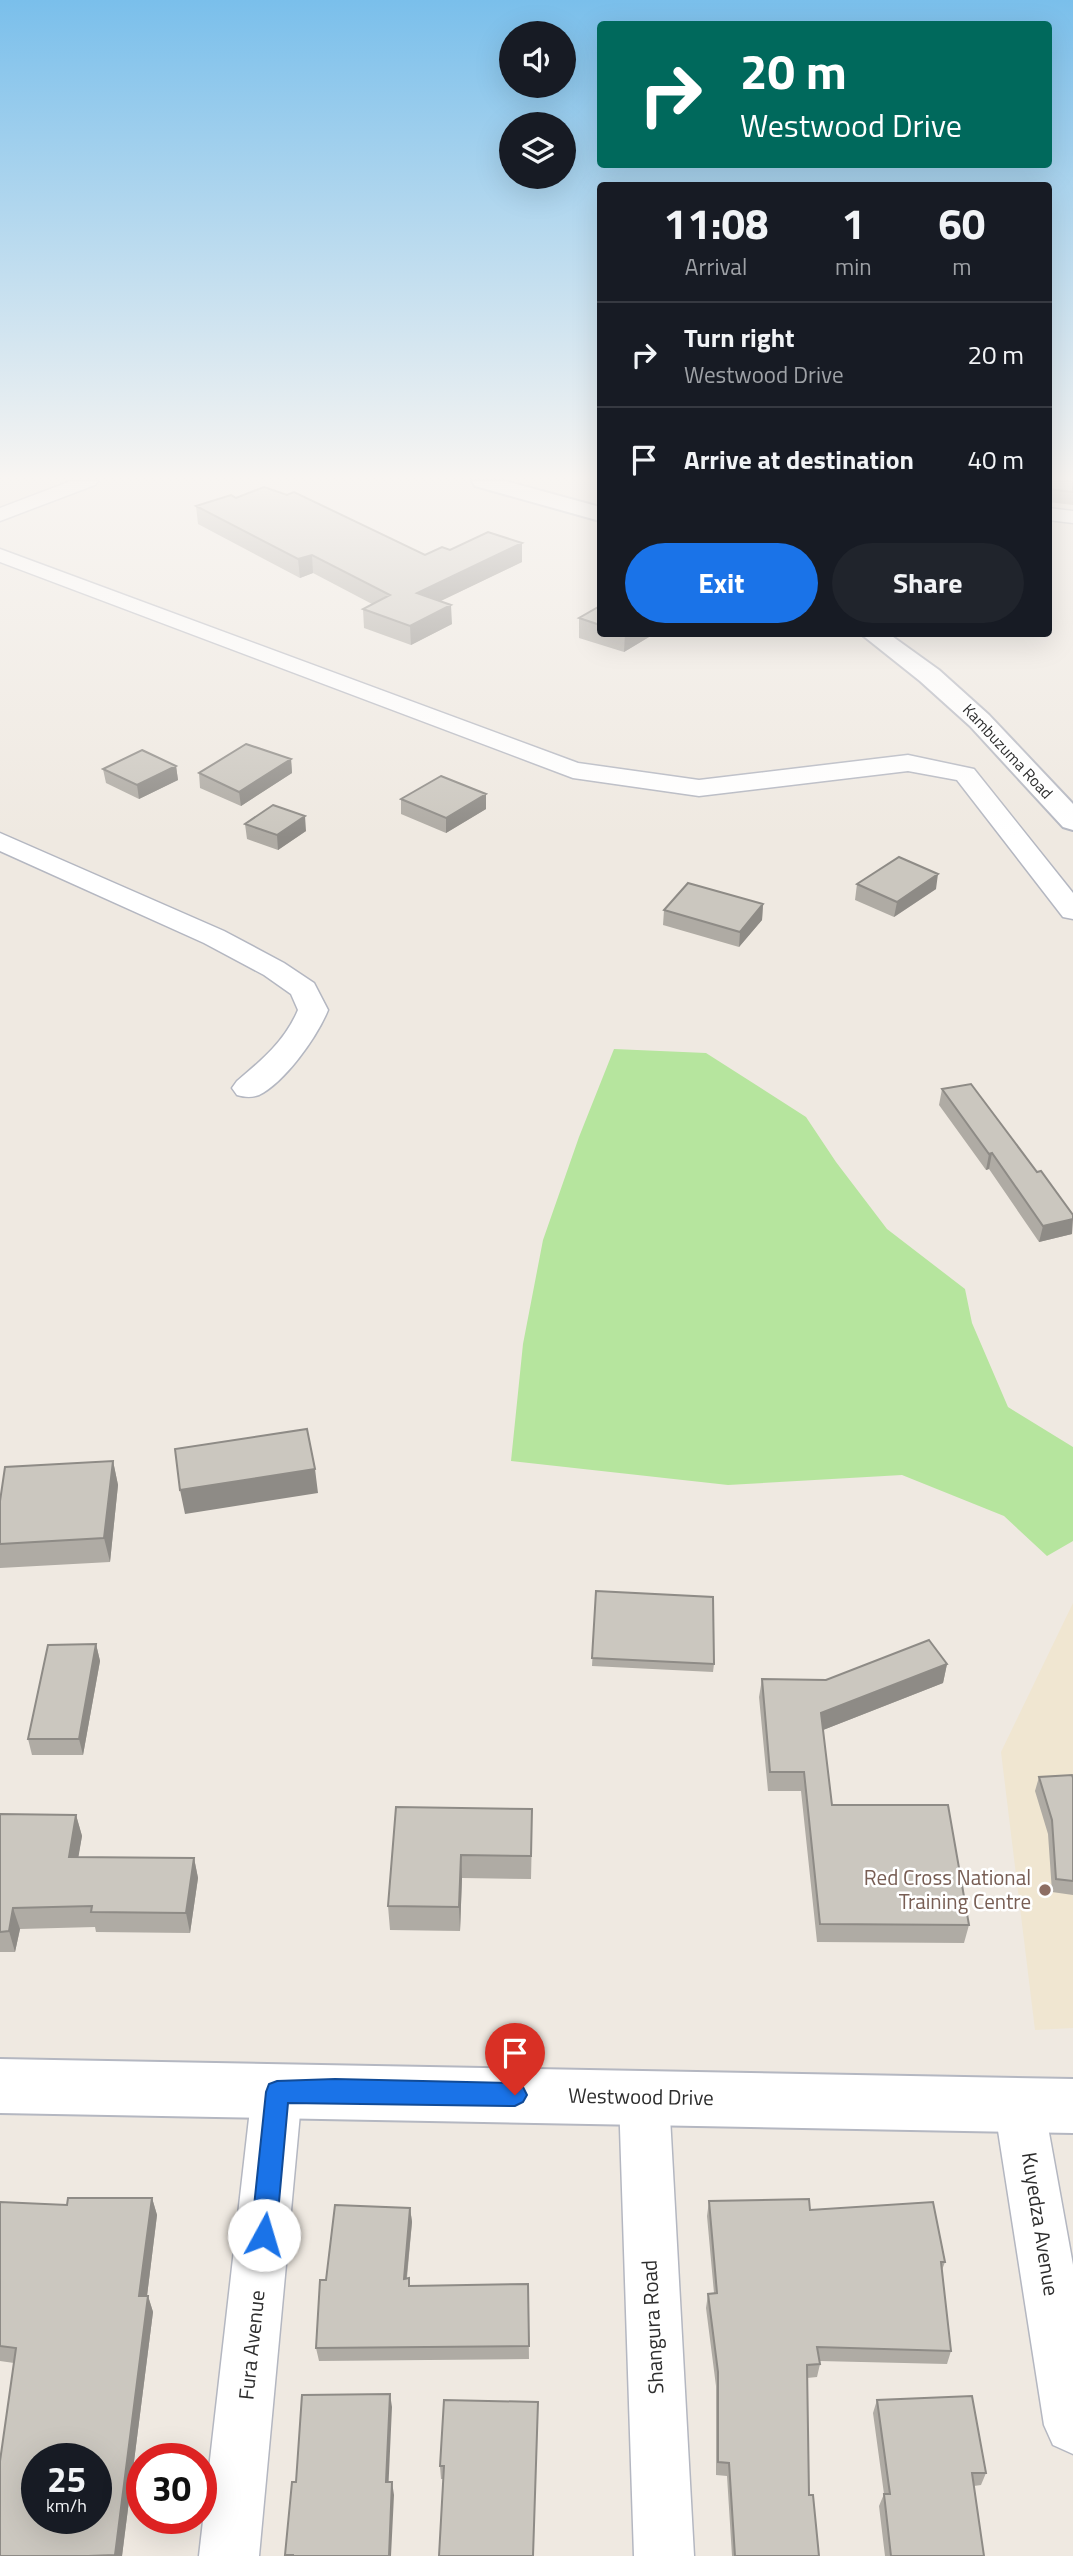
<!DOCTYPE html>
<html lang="en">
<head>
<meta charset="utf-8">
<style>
	body { margin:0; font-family:"Titillium Web",sans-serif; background:#20242c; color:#f1f3f6; height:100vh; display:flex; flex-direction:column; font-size:26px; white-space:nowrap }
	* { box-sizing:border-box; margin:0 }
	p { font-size:23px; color:#9ea1a6 }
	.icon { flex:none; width:38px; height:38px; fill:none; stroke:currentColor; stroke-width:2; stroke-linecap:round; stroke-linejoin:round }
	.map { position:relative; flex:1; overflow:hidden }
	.panel { position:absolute; left:597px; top:182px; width:455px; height:455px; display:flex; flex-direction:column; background:#171b24; border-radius:7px; box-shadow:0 7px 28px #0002 }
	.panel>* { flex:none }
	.guide { position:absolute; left:597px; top:21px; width:455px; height:147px; border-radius:7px; box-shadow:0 7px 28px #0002; background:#00695c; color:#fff; overflow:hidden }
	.tools { position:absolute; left:499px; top:21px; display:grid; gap:14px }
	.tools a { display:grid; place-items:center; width:77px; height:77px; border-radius:50%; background:#171b24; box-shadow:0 7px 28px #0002; font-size:35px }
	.speed { position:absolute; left:21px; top:2443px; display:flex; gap:14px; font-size:35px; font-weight:700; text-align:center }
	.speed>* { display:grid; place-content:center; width:91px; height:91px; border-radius:50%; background:#171b24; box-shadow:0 7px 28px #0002; line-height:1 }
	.speed small { font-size:18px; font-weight:400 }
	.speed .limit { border:10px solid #d22; background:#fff; color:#111 }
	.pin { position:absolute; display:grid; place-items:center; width:60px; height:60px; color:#fff; margin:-72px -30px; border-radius:50% 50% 50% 0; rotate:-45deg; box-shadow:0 0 7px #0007 }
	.pin .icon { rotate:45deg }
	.me { position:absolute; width:77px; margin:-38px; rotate:6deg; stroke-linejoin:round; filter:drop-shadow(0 0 5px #0008) }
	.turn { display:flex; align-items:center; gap:24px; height:147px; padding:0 28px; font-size:32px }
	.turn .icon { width:91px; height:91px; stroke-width:2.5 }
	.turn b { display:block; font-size:49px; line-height:60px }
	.eta { display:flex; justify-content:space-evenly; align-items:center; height:119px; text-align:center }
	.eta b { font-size:42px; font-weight:700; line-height:49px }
	.action { display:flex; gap:14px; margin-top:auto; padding:14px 28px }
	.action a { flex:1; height:80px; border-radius:42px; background:#1a73e8; color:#fff; font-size:28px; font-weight:700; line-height:80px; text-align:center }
	.action a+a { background:#20242c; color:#f1f3f6 }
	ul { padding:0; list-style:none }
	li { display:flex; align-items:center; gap:21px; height:105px; padding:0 28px; border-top:2px solid #363941 }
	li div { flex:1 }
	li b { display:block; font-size:26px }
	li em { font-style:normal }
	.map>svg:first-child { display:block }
	.education { fill:#f0e6d1 }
	.green { fill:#b6e59e }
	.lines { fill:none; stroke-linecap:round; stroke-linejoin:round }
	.street-casing { stroke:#b4b7c1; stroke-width:3 }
	.secondary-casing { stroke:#b4b7c1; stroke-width:4 }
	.street { fill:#fff; fill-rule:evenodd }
	.secondary { fill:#fff; fill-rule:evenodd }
	.wall { fill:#afaba4 }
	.shaded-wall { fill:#8e8b86 }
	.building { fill:#cbc7bf; stroke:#8e8b86; stroke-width:2; fill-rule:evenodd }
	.route { fill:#1a73e8; stroke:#114b97; stroke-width:2 }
	.education-dot { fill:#8d6e63; stroke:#fff; stroke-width:2.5 }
	.labels { text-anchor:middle; stroke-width:5; stroke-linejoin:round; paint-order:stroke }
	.far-street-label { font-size:16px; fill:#2e2e2e; stroke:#fff }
	.near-education-label { font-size:21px; fill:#785e54; stroke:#fff; text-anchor:end }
	.near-street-label { font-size:21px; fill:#2e2e2e; stroke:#fff }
</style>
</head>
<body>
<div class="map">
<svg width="1073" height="2556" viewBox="0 0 1073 2556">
	<rect width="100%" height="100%" fill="#efe9e1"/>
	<path class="education" d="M 1073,1603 L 1073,2028 L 1035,2030 L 1001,1752 Z"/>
	<path class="green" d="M 614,1049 L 706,1053 L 806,1117 L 836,1162 L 887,1229 L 965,1289 L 972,1323 L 1008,1407 L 1073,1447 L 1073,1541 L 1047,1556 L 1004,1516 L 902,1475 L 728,1485 L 511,1461 L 523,1344 L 543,1240 L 579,1137 Z"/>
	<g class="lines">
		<defs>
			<path id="street" d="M 71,481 L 98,481 L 95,485 L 0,521 L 0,508 Z
				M 1048,508 L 1073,511 L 1073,523 L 1048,520 Z
				M 0,549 L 578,763 L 699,780 L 908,755 L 974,769 L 1073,893 L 1073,919 L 1063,917 L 957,780 L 908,771 L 699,796 L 573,778 L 0,562 Z
				M 0,833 L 224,931 L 284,963 L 314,983 L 328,1010 C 317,1037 285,1082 259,1095 C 251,1098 244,1097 237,1095 L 232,1088 L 237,1081 C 262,1060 285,1041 298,1010 L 291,994 L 264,975 L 204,943 L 0,851 Z
				M 277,2067 L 295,2075 L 302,2092 L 259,2556 L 199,2556 L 252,2092 L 259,2075 Z
				M 644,2073 L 662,2081 L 669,2098 L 694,2556 L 634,2556 L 619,2098 L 626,2081 Z
				M 1019,2080 L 1037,2087 L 1044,2105 L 1073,2265 L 1073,2454 L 1053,2445 L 1044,2425 L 994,2105 L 1001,2087 Z"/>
			<path id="secondary" d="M 472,481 L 505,481 L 600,507 L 600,521 L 475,486 Z
				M 861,634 L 889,634 L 939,670 L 989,715 L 1073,804 L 1073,830 L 1063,827 L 970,726 L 920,681 Z
				M 0,2059 L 1073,2079 L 1073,2133 L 0,2113 Z"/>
		</defs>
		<use href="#street" class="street-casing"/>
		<use href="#secondary" class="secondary-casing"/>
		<use href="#street" class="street"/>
		<use href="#secondary" class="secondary"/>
	</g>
	<path class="wall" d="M 1048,481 L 1073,481 L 1073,505 L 1048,502 Z
		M 236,498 L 425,555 L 450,550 L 522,543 L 522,562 L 440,601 L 452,624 L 411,645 L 364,628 L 363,609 L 372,604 L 313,573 L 300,578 L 198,524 L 196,506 Z
		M 600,606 L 600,634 L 654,634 L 624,652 L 579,638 L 579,618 Z
		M 291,759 L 292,773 L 241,806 L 200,788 L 199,773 Z
		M 176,766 L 178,780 L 139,799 L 106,783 L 103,769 Z
		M 401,799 L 486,809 L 446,833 L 401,814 Z
		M 245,824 L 306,831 L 278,850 L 247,839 Z
		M 857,884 L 936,889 L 894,917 L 855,900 Z
		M 763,904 L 762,920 L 739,947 L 663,925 L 664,910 Z
		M 942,1089 L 1072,1234 L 1039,1242 L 989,1169 L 986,1170 L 939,1105 Z
		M 113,1461 L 118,1485 L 110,1562 L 0,1568 L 0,1501 Z
		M 596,1591 L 714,1664 L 713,1672 L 592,1666 Z
		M 96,1644 L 100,1661 L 83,1755 L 32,1755 L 28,1739 Z
		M 947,1664 L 943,1683 L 823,1730 L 832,1805 L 969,1925 L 964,1943 L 817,1942 L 801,1791 L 768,1791 L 759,1697 L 762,1679 L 826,1680 Z
		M 1039,1777 L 1073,1778 L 1073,1895 L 1052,1892 L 1048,1834 L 1035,1791 Z
		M 396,1807 L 532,1833 L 531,1879 L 462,1878 L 460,1931 L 390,1930 L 388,1906 Z
		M 0,1814 L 76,1815 L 82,1836 L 78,1857 L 194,1858 L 198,1878 L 190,1933 L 96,1932 L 95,1927 L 20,1929 L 15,1952 L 0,1952 Z
		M 152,2198 L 157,2215 L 147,2296 L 148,2296 L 153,2312 L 122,2556 L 0,2556 L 14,2363 L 0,2361 L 0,2202 L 67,2205 Z
		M 709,2201 L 810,2210 L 945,2262 L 942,2270 L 951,2351 L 947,2364 L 819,2361 L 820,2364 L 817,2377 L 807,2378 L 809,2495 L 819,2556 L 732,2556 L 727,2476 L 716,2475 L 716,2386 L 706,2308 L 708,2294 L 714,2293 L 707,2216 Z
		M 410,2208 L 412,2222 L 407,2278 L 409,2278 L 410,2286 L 528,2284 L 529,2359 L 319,2361 L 316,2348 L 326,2280 Z
		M 444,2400 L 533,2556 L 443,2479 L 441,2479 L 440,2466 Z
		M 877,2400 L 986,2473 L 981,2485 L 974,2486 L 984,2556 L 885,2556 L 879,2506 L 884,2494 L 873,2413 Z"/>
	<path class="shaded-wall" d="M 522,543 L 522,562 L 418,612 L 417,593 Z
		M 312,555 L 313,573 L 300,578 L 298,559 Z
		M 451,605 L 452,624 L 411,645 L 410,626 Z
		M 625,634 L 654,634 L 624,652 Z
		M 291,759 L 292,773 L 241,806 L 239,792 Z
		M 176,766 L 178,780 L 139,799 L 137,785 Z
		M 486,794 L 486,809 L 446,833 L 446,818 Z
		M 305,816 L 306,831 L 278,850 L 277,835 Z
		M 938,874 L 936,889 L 894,917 L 897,902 Z
		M 763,904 L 762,920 L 739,947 L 740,932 Z
		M 992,1153 L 989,1169 L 986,1170 L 989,1154 Z
		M 1073,1219 L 1072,1234 L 1039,1242 L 1043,1226 Z
		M 113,1461 L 118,1485 L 110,1562 L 104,1538 Z
		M 315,1469 L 318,1493 L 185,1514 L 180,1490 Z
		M 96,1644 L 100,1661 L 83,1755 L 79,1739 Z
		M 947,1664 L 943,1683 L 818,1732 L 821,1713 Z
		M 76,1815 L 82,1836 L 75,1877 L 69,1857 Z
		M 461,1855 L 462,1878 L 460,1931 L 459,1907 Z
		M 194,1858 L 198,1878 L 190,1933 L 186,1913 Z
		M 13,1908 L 20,1929 L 15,1952 L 9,1931 Z
		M 152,2198 L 157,2215 L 145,2312 L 139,2296 Z
		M 410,2208 L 412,2222 L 405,2293 L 404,2279 Z
		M 148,2296 L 153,2312 L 122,2556 L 115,2556 Z
		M 390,2394 L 392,2407 L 388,2495 L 386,2482 Z
		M 392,2482 L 394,2495 L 391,2556 L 389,2556 Z"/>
	<path class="building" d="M 1048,481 L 1073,481 L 1073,492 L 1048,489 Z
		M 264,487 L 287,495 L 294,492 L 425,555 L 442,547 L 450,550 L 488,532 L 522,543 L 417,593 L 451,605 L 410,626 L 363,609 L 390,595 L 312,555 L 298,559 L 196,506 L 231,495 L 236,498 Z
		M 600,606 L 600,625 L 579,618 Z
		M 246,744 L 291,759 L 239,792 L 199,773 Z
		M 142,750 L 176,766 L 137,785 L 103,769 Z
		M 441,776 L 486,794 L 446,818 L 401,799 Z
		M 273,805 L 305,816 L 277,835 L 245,824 Z
		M 899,857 L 938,874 L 897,902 L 857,884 Z
		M 688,883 L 763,904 L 740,932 L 664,910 Z
		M 971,1084 L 1037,1172 L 1041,1171 L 1073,1215 L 1073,1219 L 1043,1226 L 992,1153 L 989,1154 L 942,1089 Z
		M 307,1429 L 315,1469 L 180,1490 L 175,1449 Z
		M 113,1461 L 104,1538 L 0,1544 L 0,1501 L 5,1467 Z
		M 596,1591 L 713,1597 L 714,1664 L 592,1658 Z
		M 929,1640 L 947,1664 L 821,1713 L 832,1805 L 948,1805 L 969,1925 L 820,1924 L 804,1772 L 770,1772 L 762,1679 L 826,1680 Z
		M 96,1644 L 79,1739 L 28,1739 L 48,1645 Z
		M 1072,1775 L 1073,1778 L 1073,1881 L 1056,1879 L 1052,1820 L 1039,1777 Z
		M 396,1807 L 532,1809 L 531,1856 L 461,1855 L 459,1907 L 388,1906 Z
		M 0,1814 L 76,1815 L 69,1857 L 194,1858 L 186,1913 L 91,1912 L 92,1906 L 13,1908 L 9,1931 L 0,1932 Z
		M 68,2198 L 152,2198 L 139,2296 L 148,2296 L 115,2555 L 88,2556 L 0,2556 L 0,2461 L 16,2348 L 0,2346 L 0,2202 L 67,2205 ZM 37,2459 L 96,2459 L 96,2518 L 37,2518 Z
		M 809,2199 L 810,2210 L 933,2202 L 945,2262 L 941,2262 L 951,2351 L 817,2347 L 820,2364 L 807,2365 L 809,2495 L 813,2495 L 819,2556 L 735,2556 L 729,2463 L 718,2462 L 718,2372 L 708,2294 L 717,2293 L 709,2201 Z
		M 335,2205 L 410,2208 L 404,2279 L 409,2278 L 409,2286 L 528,2284 L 529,2346 L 316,2348 L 320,2280 L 326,2280 Z
		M 390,2394 L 386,2482 L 392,2482 L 389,2556 L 293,2556 L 293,2555 L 285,2555 L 292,2482 L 296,2482 L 302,2395 Z
		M 972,2396 L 986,2473 L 972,2473 L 984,2556 L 891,2556 L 884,2494 L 890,2494 L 877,2400 Z
		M 444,2400 L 538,2402 L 533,2556 L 439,2556 L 444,2466 L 440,2466 Z"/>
	<linearGradient id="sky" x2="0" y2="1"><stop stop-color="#7abfeb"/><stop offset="0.57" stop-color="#f8f5f2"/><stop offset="1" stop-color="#f8f5f2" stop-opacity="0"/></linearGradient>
	<rect width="1073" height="838" fill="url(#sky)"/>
	<path class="route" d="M 335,2079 L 515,2083 L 523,2087 L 527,2095 L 523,2102 L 515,2106 L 288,2103 L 276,2235 L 272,2243 L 264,2247 L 255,2243 L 251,2235 L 266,2092 L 269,2084 L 277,2081 Z"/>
	<circle class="education-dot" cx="1045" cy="1890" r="7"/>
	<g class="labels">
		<g class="far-street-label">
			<text transform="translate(1008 751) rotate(47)" y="6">Kambuzuma Road</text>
		</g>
		<g class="near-education-label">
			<text x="1031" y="1885">Red Cross National<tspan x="1031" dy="24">Training Centre</tspan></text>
		</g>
		<g class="near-street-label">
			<text transform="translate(641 2097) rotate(1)" y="7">Westwood Drive</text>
			<text transform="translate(1040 2224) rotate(81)" y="7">Kuyedza Avenue</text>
			<text transform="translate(653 2327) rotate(-93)" y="7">Shangura Road</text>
			<text transform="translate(252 2345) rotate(-84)" y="7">Fura Avenue</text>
		</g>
	</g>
</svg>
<div class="tools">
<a><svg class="icon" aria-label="sound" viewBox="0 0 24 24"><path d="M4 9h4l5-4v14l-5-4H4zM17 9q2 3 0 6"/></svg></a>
<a><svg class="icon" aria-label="layers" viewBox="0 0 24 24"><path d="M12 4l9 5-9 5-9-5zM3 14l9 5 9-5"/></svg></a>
</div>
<div class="speed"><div>25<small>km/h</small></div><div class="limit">30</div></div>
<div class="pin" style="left:515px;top:2095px;background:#d93025"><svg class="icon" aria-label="arrive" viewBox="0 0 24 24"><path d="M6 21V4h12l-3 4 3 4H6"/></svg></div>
<svg class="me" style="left:264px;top:2235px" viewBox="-20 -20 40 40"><circle r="19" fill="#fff"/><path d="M0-13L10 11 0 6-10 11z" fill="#1a73e8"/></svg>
<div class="guide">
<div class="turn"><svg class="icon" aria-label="right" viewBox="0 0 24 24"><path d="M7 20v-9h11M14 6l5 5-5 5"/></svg><div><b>20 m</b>Westwood Drive</div></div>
</div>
<section class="panel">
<div class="eta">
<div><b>11:08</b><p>Arrival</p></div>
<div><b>1</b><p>min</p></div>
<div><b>60</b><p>m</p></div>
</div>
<ul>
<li><svg class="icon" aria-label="right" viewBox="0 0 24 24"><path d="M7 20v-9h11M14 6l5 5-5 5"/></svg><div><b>Turn right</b><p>Westwood Drive</p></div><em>20 m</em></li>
<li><svg class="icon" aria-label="arrive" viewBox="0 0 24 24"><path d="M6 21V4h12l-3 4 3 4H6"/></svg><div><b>Arrive at destination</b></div><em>40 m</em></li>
</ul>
<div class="action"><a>Exit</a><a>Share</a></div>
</section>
</div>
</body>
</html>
